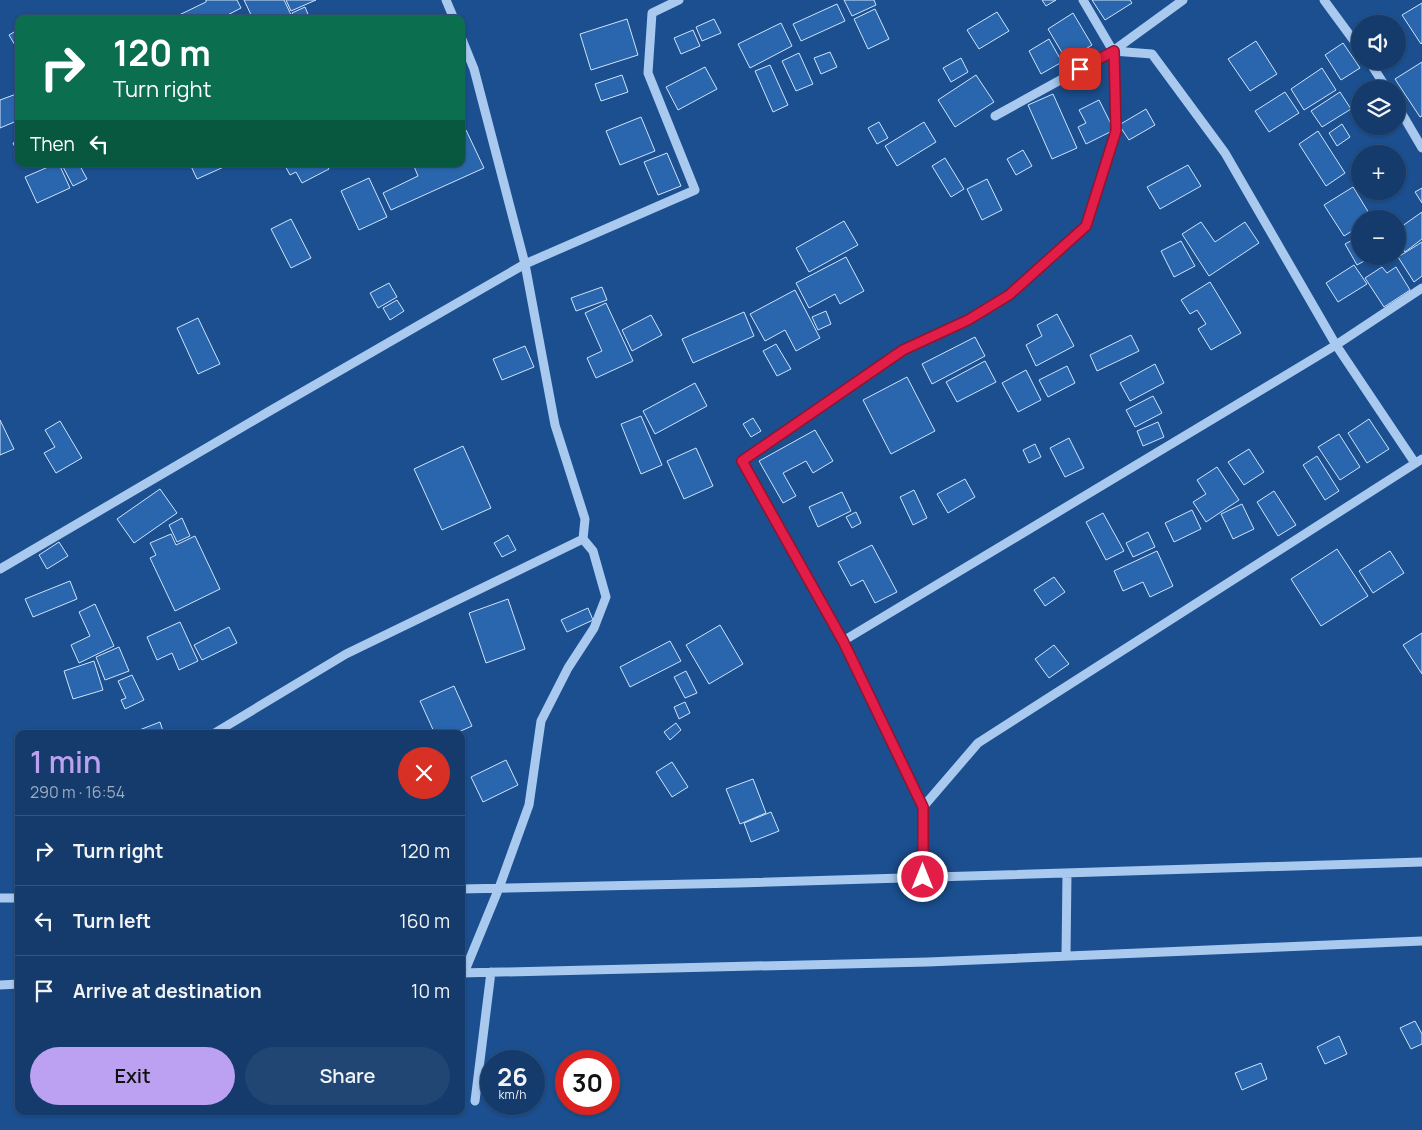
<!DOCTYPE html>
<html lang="en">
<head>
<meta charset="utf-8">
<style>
	body { margin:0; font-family:Manrope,sans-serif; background:#214673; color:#f1f3f6; height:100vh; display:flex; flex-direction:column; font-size:19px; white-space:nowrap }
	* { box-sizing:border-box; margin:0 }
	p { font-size:16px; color:#9dadc1 }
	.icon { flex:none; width:28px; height:28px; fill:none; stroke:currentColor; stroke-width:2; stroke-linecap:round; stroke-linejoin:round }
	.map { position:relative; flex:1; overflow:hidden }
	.drawer { position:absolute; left:15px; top:730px; width:450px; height:385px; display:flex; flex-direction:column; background:#143b6b; border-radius:10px; box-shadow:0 1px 4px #0004,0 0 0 1px #33557e }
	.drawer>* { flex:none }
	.guide { position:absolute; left:15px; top:15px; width:450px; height:152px; border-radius:10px; box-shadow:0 1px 4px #0004,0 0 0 1px #33557e; background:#0b6e4f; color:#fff; overflow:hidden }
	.tools { position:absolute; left:1351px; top:15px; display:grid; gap:10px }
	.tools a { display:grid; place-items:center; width:55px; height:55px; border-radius:50%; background:#143b6b; box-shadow:0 1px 4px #0004,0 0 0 1px #33557e; font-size:25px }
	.speed { position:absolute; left:480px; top:1050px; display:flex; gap:10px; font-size:25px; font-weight:700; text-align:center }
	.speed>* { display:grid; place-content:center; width:65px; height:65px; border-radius:50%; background:#143b6b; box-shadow:0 1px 4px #0004,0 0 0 1px #33557e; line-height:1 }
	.speed small { font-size:12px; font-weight:400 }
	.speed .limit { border:8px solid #d22; background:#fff; color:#111 }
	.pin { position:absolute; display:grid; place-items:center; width:42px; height:42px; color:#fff; margin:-21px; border-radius:10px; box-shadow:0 2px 8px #0006 }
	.me { position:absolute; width:55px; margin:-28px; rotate:0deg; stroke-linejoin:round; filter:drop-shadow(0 0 4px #0008) }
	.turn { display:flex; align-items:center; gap:18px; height:105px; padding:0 15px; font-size:22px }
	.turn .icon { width:65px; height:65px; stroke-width:2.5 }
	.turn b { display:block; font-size:35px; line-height:42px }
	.then { display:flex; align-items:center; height:48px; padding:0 15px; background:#0003; gap:10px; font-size:19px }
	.round { display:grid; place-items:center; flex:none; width:52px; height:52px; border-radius:26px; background:#214673 }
	.overview { display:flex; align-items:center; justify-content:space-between; height:85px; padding:0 15px }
	h1 { font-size:30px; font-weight:600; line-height:38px; color:#bca0f2 }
	.cta { display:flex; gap:10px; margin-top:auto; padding:10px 15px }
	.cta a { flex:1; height:58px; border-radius:30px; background:#bca0f2; color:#111; font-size:20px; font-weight:600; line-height:58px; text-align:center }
	.cta a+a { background:#214673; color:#f1f3f6 }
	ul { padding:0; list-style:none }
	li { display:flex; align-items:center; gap:15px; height:70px; padding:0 15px; border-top:1px solid #33557e }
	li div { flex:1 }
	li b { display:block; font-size:19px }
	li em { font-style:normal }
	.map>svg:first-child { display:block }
	.building { fill:#2a66ad; stroke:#cfe3fa }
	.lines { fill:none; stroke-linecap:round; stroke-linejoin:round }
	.minor { stroke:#a9c9ee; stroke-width:9 }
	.route-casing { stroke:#92132f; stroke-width:12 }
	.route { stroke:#e11d48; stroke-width:9 }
</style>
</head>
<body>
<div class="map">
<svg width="1422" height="1130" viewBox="0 0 1422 1130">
	<rect width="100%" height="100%" fill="#1b4f8f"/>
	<path class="building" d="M 206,0 L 237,0 L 241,8 L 220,19 L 179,19 L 177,16 L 206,2 Z
		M 244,0 L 284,0 L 293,19 L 253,19 Z
		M 286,0 L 316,0 L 291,11 Z
		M 844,0 L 874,0 L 876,5 L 852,16 Z
		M 1042,0 L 1056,0 L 1046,6 Z
		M 1092,0 L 1130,0 L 1132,3 L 1105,20 Z
		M 1422,3 L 1422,43 L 1421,44 L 1402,15 Z
		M 837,4 L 845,21 L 801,41 L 793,24 Z
		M 305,7 L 310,19 L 295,19 L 292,13 Z
		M 875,9 L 889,39 L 868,49 L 854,19 Z
		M 997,12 L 1009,31 L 979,49 L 967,30 Z
		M 1073,13 L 1092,45 L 1067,61 L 1048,29 Z
		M 627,19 L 638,55 L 591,70 L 580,34 Z
		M 714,19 L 721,33 L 702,41 L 696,27 Z
		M 781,23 L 792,46 L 750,68 L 738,44 Z
		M 19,29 L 19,52 L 9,35 Z
		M 693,30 L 700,46 L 681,54 L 674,38 Z
		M 1049,39 L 1062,62 L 1041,74 L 1029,51 Z
		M 1256,41 L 1277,74 L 1250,91 L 1228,59 Z
		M 1343,43 L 1360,68 L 1341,80 L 1325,55 Z
		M 830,52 L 837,67 L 821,74 L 814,58 Z
		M 799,53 L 813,84 L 796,91 L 782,61 Z
		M 961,58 L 968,72 L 951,82 L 943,68 Z
		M 1422,62 L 1422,116 L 1420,117 L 1395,79 Z
		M 770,65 L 788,105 L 773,112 L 755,71 Z
		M 705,67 L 717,89 L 678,110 L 666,87 Z
		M 1322,68 L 1336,90 L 1304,110 L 1291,89 Z
		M 622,75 L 628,92 L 601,101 L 595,84 Z
		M 976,75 L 994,102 L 955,127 L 938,100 Z
		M 1285,92 L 1299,113 L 1269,132 L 1255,111 Z
		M 1340,92 L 1351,109 L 1322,127 L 1311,111 Z
		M 19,93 L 19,120 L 0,128 L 0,100 Z
		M 1053,94 L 1077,148 L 1052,159 L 1028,105 Z
		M 1099,100 L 1114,130 L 1086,144 L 1078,127 L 1086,123 L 1079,110 Z
		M 1146,109 L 1155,125 L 1129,140 L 1119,125 Z
		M 641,117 L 655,151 L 620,165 L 606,131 Z
		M 879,122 L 888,138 L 877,144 L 868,128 Z
		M 924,122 L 936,142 L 897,166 L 885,146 Z
		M 1342,124 L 1350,137 L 1337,146 L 1329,133 Z
		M 466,130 L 484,168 L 391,210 L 383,193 L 418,176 L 413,164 L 461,164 L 461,132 Z
		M 1318,131 L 1345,173 L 1326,186 L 1299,144 Z
		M 19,141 L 19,156 L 13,143 Z
		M 1023,150 L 1032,166 L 1016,175 L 1007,159 Z
		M 667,153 L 681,186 L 658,195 L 644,162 Z
		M 945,158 L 964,189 L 951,197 L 932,166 Z
		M 55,164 L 59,164 L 70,188 L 37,203 L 25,177 Z
		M 65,164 L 79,164 L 87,179 L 73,186 L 62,165 Z
		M 190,164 L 225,164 L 226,166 L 197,179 Z
		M 284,164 L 326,164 L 329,169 L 302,183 L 296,172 L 290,175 Z
		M 1188,165 L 1201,186 L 1160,209 L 1147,187 Z
		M 369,178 L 387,217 L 359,230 L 341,191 Z
		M 987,179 L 1002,210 L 982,220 L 967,189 Z
		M 1353,187 L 1372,218 L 1360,219 L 1360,226 L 1344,236 L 1324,205 Z
		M 1422,188 L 1422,203 L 1415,192 Z
		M 1422,212 L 1422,239 L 1405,252 L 1398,241 L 1398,229 Z
		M 291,219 L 311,258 L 291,268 L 271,229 Z
		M 844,221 L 858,245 L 809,272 L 796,248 Z
		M 1201,222 L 1215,242 L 1245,222 L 1259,243 L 1209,276 L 1182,234 Z
		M 1360,236 L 1360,256 L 1373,256 L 1357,265 L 1345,244 Z
		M 1181,241 L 1195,266 L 1174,277 L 1161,251 Z
		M 1422,242 L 1422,276 L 1414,282 L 1398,257 Z
		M 846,257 L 864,291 L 840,304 L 835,294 L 809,308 L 796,283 Z
		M 1354,265 L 1367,284 L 1338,302 L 1326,283 Z
		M 1382,267 L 1387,273 L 1396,267 L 1410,290 L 1384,307 L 1365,278 Z
		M 1210,282 L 1241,333 L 1211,350 L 1198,329 L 1206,324 L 1197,310 L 1190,314 L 1181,300 Z
		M 389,283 L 397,297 L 378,308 L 370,293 Z
		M 602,287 L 607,300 L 576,311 L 571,298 Z
		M 795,290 L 820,338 L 796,351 L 785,330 L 765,341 L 750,314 Z
		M 397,300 L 404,311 L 390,320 L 383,308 Z
		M 606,303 L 633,361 L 596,378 L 587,358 L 602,351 L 585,313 Z
		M 826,311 L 831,324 L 818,330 L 812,317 Z
		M 744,312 L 754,336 L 693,363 L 682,339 Z
		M 1057,314 L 1074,346 L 1036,366 L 1026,345 L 1042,336 L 1037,325 Z
		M 651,315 L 662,335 L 632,351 L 622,330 Z
		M 198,318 L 220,364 L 198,374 L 177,328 Z
		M 1131,335 L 1139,351 L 1097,371 L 1090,355 Z
		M 975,337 L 985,356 L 932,384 L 922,364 Z
		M 776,344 L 791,369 L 777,376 L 763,351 Z
		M 525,346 L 534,367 L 502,380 L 493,359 Z
		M 985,361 L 996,382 L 957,402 L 946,382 Z
		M 1155,364 L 1164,383 L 1130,401 L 1120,383 Z
		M 1067,366 L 1075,383 L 1048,397 L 1039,380 Z
		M 1026,370 L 1041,400 L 1018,412 L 1002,383 Z
		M 907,377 L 935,431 L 891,454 L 863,400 Z
		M 695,383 L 707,406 L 655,434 L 643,411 Z
		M 1153,396 L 1162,413 L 1135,427 L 1126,410 Z
		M 641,416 L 662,465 L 641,474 L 621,424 Z
		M 753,418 L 761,431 L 751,437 L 743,424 Z
		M 1369,419 L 1389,449 L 1367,463 L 1348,433 Z
		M 0,420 L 14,449 L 0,455 Z
		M 60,421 L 82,458 L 56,473 L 44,453 L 55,447 L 45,430 Z
		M 1158,422 L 1164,437 L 1143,446 L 1137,431 Z
		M 815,430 L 833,461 L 813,473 L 806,461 L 783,473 L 796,496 L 783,503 L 759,461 Z
		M 1339,434 L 1360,467 L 1340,480 L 1318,447 Z
		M 1069,438 L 1084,468 L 1065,477 L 1050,448 Z
		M 1035,444 L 1041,457 L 1029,463 L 1023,450 Z
		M 463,446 L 491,508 L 442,530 L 414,469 Z
		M 696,448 L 713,486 L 684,499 L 667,461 Z
		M 1249,449 L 1264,472 L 1244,485 L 1228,462 Z
		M 1317,456 L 1339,491 L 1325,500 L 1303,465 Z
		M 1217,467 L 1239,500 L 1206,522 L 1193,502 L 1206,494 L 1197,480 Z
		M 965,479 L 975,497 L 948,513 L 937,494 Z
		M 160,489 L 177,513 L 134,543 L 117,519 Z
		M 914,490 L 927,518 L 913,525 L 900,497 Z
		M 1274,491 L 1296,525 L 1278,536 L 1257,502 Z
		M 842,492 L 851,511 L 818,527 L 809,507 Z
		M 1242,504 L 1254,529 L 1233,539 L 1221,514 Z
		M 1192,510 L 1201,529 L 1174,542 L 1165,523 Z
		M 856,512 L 861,523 L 852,528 L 846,517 Z
		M 1103,513 L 1124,551 L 1106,560 L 1086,522 Z
		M 182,518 L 190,536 L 177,542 L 169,525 Z
		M 1148,532 L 1155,547 L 1133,557 L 1126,543 Z
		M 171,534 L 176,545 L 195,536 L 220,589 L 175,611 L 150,558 L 156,555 L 150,543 Z
		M 508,535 L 516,550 L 502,557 L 494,543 Z
		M 59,542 L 68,556 L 47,569 L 39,555 Z
		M 872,545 L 897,592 L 875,603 L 863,580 L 851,586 L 838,562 Z
		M 1337,549 L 1368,596 L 1321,626 L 1291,579 Z
		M 1157,551 L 1173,586 L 1150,597 L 1143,582 L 1123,591 L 1114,571 Z
		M 1390,551 L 1404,573 L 1373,593 L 1359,571 Z
		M 1054,577 L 1065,592 L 1045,606 L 1034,590 Z
		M 70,581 L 77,599 L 33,617 L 25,599 Z
		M 508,599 L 525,649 L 486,663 L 469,613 Z
		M 95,604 L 114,646 L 79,663 L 71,645 L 90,636 L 79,612 Z
		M 588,608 L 593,620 L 567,632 L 561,620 Z
		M 180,622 L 198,661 L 179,670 L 172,653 L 157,660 L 147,637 Z
		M 720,625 L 743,664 L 709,684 L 686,645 Z
		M 229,627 L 237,643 L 202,660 L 194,645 Z
		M 1422,633 L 1422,674 L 1403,645 Z
		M 670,641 L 681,661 L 630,687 L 620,667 Z
		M 1054,645 L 1069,664 L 1049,678 L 1035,659 Z
		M 119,647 L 129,671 L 105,680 L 96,657 Z
		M 94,661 L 103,690 L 73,699 L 64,671 Z
		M 686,671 L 697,693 L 685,698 L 674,677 Z
		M 132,675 L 144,700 L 125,709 L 121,700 L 126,698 L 118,681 Z
		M 454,686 L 472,726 L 454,734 L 435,734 L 420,701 Z
		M 685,702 L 690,713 L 679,719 L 674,707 Z
		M 160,722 L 164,734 L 129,734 Z
		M 676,723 L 681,730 L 670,740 L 664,732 Z
		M 506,760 L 518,785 L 483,802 L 471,777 Z
		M 672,762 L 688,787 L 672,797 L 656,772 Z
		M 753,779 L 766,813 L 740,824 L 726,789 Z
		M 771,812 L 779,831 L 751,842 L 744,823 Z
		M 1415,1021 L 1422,1034 L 1422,1044 L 1411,1049 L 1400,1028 Z
		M 1339,1036 L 1347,1054 L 1325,1064 L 1317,1047 Z
		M 1261,1063 L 1267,1079 L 1242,1090 L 1235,1073 Z"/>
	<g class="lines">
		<path class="minor" d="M 446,0 L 454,19
			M 1083,0 L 1113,51 L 1152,54 L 1225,153 L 1336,345 L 1415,463
			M 1324,0 L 1360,49
			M 461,37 L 474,69 L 525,264 L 555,425 L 585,519 L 583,539 L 593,551 L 606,597 L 594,628 L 568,668 L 541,721 L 529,805 L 499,888 L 464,973
			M 1369,61 L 1387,89
			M 1398,107 L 1422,148
			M 995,116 L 1113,51 L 1183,0
			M 0,569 L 268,412 L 525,264 L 695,190 L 648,73 L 652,13 L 679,0
			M 843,641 L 1336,345 L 1422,288
			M 213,734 L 346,654 L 583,539
			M 923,807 L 978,743 L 1422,459
			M 923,877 L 923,807 L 843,641 L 742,461 L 903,350 L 968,320 L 1009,295 L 1087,226 L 1116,131 L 1113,51
			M 461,889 L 738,883 L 1422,862
			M 0,898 L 19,898
			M 1066,956 L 1067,873
			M 461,973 L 928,962 L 1422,941
			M 0,985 L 19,984
			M 475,1101 L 491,972"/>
	</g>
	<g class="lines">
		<defs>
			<path id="route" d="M 923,877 L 923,807 L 843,641 L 742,461 L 903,350 L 968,320 L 1009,295 L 1086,226 L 1116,131 L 1114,51 L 1080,69"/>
		</defs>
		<use href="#route" class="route-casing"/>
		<use href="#route" class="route"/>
	</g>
</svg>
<div class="tools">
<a><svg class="icon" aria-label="sound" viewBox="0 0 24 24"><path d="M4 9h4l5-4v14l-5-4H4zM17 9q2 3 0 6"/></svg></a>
<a><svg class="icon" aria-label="layers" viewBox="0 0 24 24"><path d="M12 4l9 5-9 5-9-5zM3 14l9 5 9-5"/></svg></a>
<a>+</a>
<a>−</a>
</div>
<div class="speed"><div>26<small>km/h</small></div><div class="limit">30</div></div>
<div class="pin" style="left:1080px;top:69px;background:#d93025"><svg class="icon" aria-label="arrive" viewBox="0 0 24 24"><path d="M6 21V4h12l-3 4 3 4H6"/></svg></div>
<svg class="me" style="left:923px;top:877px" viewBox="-20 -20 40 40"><circle r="17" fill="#e11d48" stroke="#fff" stroke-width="3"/><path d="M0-11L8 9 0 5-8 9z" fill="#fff"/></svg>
<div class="guide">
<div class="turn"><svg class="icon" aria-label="right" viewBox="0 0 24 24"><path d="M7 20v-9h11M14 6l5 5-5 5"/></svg><div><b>120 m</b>Turn right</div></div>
<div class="then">Then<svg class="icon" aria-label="left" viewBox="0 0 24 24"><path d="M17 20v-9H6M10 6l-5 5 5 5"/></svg></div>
</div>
<section class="drawer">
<div class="overview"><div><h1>1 min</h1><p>290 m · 16:54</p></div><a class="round" style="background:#d93025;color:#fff"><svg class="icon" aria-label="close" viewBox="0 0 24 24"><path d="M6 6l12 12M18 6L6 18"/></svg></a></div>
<ul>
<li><svg class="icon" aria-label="right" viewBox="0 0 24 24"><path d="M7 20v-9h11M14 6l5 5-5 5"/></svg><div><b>Turn right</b></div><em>120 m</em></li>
<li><svg class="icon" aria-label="left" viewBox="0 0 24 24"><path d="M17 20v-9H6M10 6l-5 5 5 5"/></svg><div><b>Turn left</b></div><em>160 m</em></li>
<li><svg class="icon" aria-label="arrive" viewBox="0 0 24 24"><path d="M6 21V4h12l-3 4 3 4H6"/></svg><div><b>Arrive at destination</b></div><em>10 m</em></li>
</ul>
<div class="cta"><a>Exit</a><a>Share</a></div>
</section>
</div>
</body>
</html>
